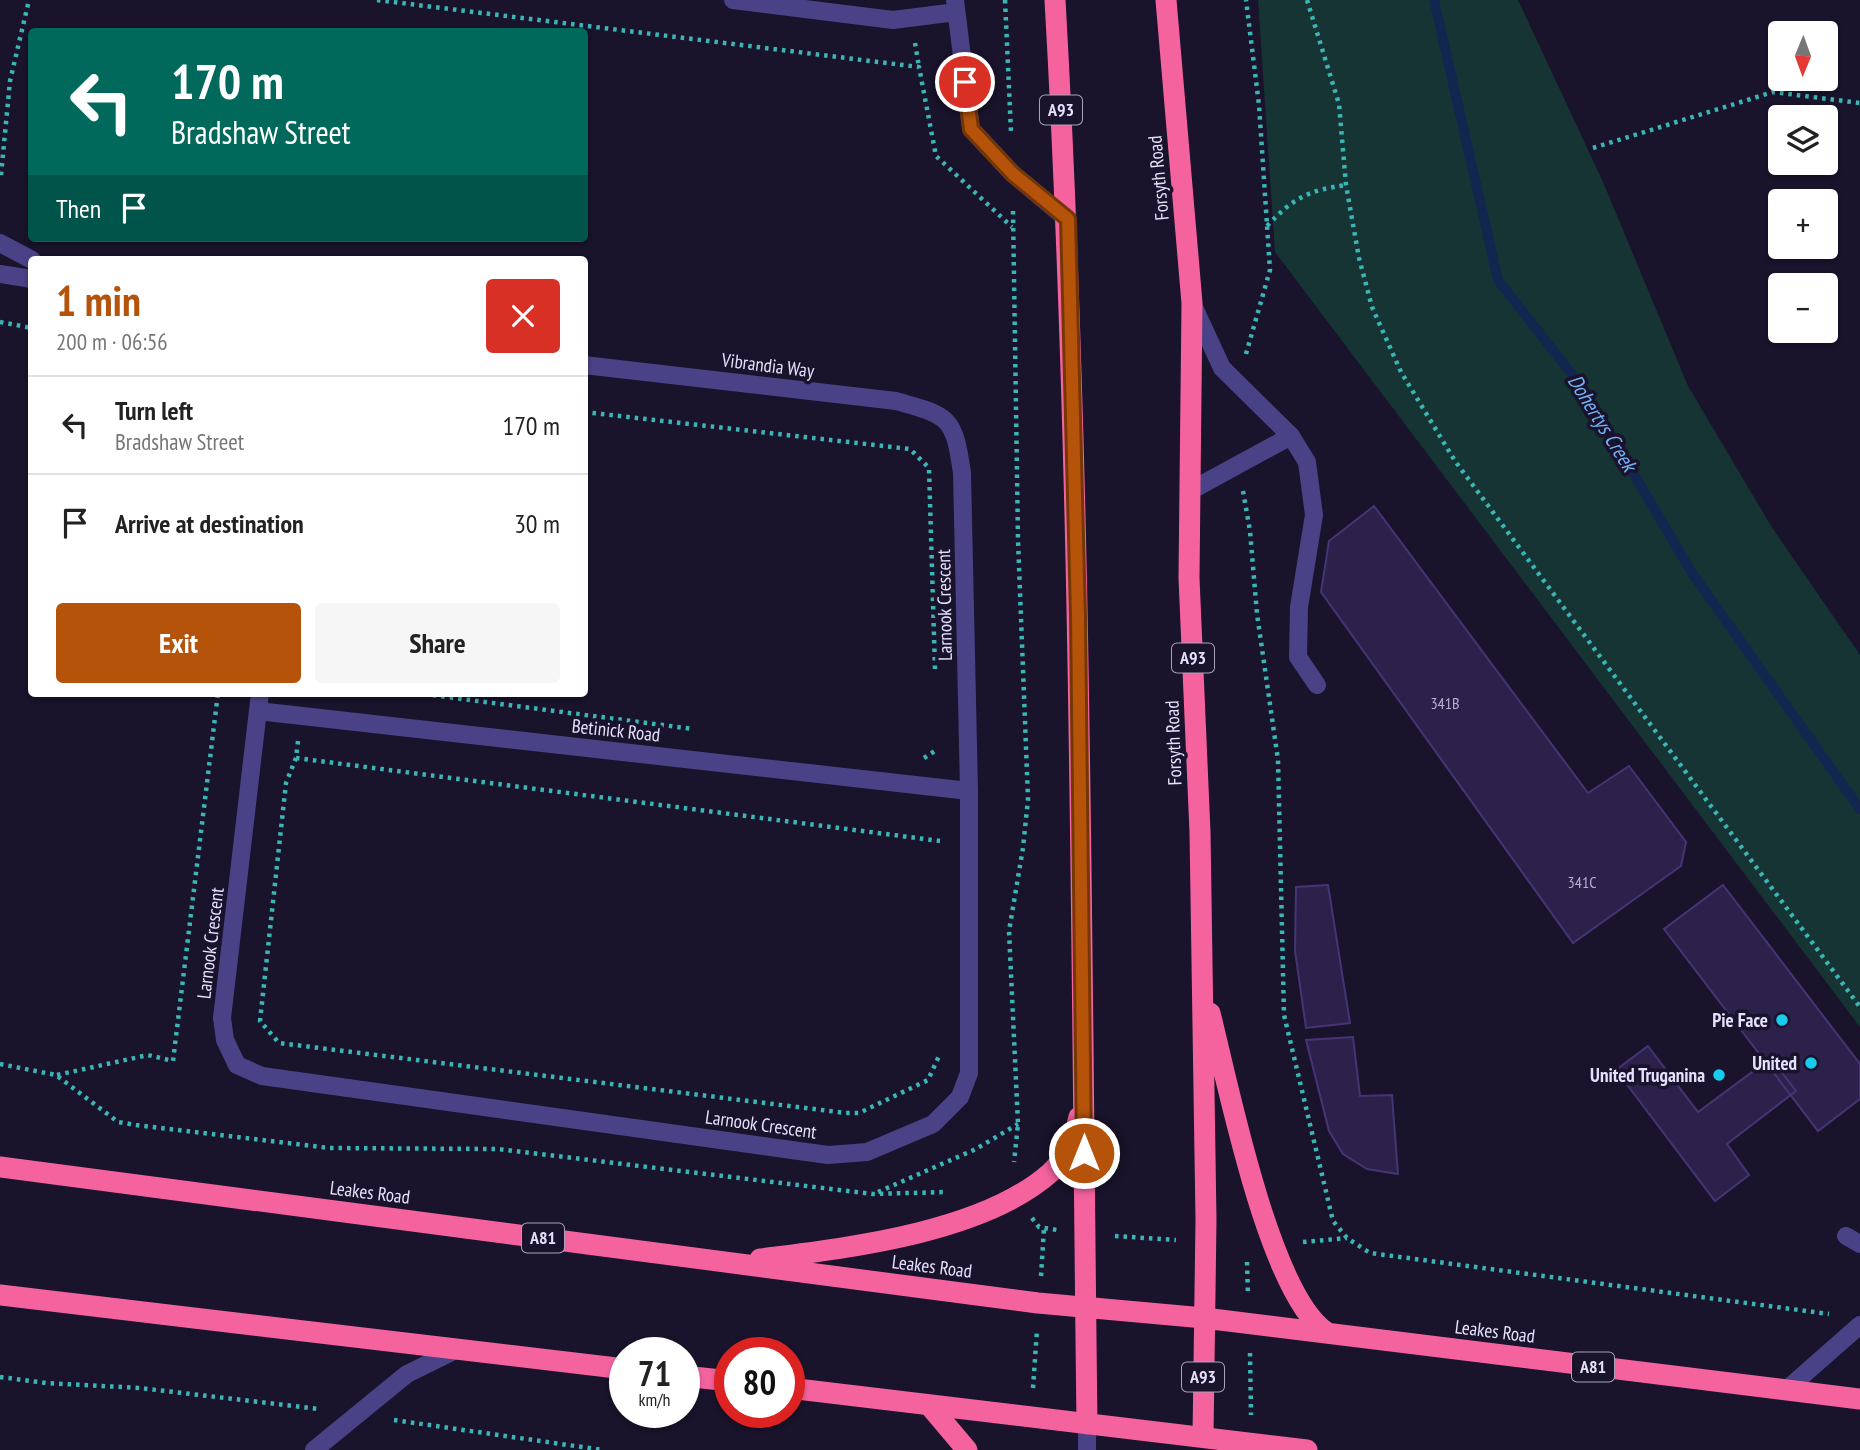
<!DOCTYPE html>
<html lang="en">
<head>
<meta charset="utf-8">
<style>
	body { margin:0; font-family:"PT Sans Narrow",sans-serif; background:#f6f6f6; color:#222; height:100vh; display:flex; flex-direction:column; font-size:26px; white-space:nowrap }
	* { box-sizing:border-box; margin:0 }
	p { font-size:23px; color:#767676 }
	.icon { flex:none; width:38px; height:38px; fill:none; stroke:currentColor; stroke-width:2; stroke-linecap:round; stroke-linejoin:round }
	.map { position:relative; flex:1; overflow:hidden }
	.panel { position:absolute; left:28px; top:256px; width:560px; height:441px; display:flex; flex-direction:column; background:#fff; border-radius:7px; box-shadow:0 2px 5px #0004 }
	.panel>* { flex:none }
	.guide { position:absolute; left:28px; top:28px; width:560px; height:214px; border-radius:7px; box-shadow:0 2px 5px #0004; background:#00695c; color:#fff; overflow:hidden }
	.needle { width:46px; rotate:181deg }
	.controls { position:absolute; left:1768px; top:21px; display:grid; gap:14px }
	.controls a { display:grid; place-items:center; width:70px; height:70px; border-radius:7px; background:#fff; box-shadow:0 2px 5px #0004; font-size:35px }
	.speed { position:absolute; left:609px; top:1337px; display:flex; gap:14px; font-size:35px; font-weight:700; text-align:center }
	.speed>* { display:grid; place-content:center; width:91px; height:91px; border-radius:50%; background:#fff; box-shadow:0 2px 5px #0004; line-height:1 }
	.speed small { font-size:18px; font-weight:400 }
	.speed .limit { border:10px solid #d22; background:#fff; color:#111 }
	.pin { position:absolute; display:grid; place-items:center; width:60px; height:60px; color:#fff; margin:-30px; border:4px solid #fff; border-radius:50%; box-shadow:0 2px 7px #0007 }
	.me { position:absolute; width:77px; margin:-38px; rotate:0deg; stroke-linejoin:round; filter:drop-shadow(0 0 5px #0008) }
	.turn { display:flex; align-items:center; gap:24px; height:147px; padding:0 28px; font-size:32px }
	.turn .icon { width:91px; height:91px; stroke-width:2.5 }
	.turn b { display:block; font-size:49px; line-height:60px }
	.then { display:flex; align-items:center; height:66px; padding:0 28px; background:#0003; gap:14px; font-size:26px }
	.round { display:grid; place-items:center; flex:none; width:74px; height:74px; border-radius:7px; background:#f6f6f6 }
	.head { display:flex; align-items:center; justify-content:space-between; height:119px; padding:0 28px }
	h1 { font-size:42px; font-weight:700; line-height:52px; color:#b45309 }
	.button { display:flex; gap:14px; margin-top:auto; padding:14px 28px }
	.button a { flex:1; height:80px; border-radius:7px; background:#b45309; color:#fff; font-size:28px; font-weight:700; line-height:80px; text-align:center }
	.button a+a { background:#f6f6f6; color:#222 }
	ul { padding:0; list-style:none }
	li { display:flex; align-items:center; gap:21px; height:98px; padding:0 28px; border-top:2px solid #e0e0e0 }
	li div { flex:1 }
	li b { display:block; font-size:26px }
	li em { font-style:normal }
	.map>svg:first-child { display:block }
	.green { fill:#173435 }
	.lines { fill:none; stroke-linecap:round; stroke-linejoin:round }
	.stream { stroke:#13264f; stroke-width:10 }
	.building { fill:#2c214b; stroke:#463475; stroke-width:2 }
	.path { stroke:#3ab6b7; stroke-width:4.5; stroke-dasharray:3.5 5; stroke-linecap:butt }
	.minor { stroke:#494287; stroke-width:18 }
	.highway { stroke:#f5639f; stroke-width:21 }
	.route-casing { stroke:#753606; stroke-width:18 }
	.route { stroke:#b45309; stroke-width:12 }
	.poi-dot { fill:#18ccf0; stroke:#19132b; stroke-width:2.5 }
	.labels { text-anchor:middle; stroke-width:7; stroke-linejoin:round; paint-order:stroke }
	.number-label { font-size:16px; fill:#b7b0d0 }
	.shield { fill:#19132b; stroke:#a8a2be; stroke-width:2 }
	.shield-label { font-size:18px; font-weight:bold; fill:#e5e0fd }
	.street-label { font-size:19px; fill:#e5e0fd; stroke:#19132b }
	.poi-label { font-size:19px; font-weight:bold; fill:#e5e0fd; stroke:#19132b; text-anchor:end }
	.water-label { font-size:21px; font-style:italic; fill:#74b1f6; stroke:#19132b }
</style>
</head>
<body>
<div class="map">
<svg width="1860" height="1450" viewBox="0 0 1860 1450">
	<rect width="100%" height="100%" fill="#19132b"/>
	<path class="green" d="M 1258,0 L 1518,0 L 1603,182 L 1688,386 L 1771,526 L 1860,655 L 1860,1027 L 1275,252 Z"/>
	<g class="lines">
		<path class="stream" d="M 1434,0 L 1498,280 L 1585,391 L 1692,573 L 1860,809"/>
	</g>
	<path class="building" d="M 1374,506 L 1588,793 L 1629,766 L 1686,842 L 1681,866 L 1573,943 L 1321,592 L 1329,541 Z
		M 1328,885 L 1350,1023 L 1306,1028 L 1295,951 L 1296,887 Z
		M 1723,885 L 1860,1064 L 1860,1099 L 1818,1131 L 1664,929 Z
		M 1353,1037 L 1360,1096 L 1392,1095 L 1398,1174 L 1367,1169 L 1343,1154 L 1329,1131 L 1306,1040 Z
		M 1648,1046 L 1698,1112 L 1771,1058 L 1796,1091 L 1727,1144 L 1749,1175 L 1715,1201 L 1616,1070 Z"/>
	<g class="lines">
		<path class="path" d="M 377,0 L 919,67 L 936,156 L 1012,227
			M 1005,0 L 1011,132
			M 1307,0 L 1339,104 L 1346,185 L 1359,258 L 1372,307 L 1401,372 L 1455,461 L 1860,1007
			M 915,43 L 919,67
			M 1593,148 L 1773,92 L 1860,103
			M 1,175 L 10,81 L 29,0
			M 1013,211 L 1018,540 L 1028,799 L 1023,848 L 1009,931 L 1018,1124 L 1014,1162
			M 1267,226 C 1293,198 1309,190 1346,185
			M 0,322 L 32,328
			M 1246,354 L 1270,270 L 1259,105 L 1246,0
			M 584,412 L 910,449 L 929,468 L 935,669
			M 1243,491 L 1250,531 L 1257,614 L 1278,760 L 1284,1015 L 1333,1221 L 1347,1238 L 1370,1253 L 1829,1314
			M 416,693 L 693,729
			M 298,741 L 296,758 L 286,783 L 260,1021 L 279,1043 L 846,1113 L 859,1113 L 928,1080 L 939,1056
			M 296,758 L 940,841
			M 924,758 L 938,749
			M 0,1064 L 56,1075 L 118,1122 L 136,1125 L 329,1148 L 498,1149 L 873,1194 L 946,1192
			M 57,1075 L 148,1055 L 173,1061 L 218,693
			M 878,1192 L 976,1149 L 1018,1124
			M 1032,1218 L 1039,1227 L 1057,1230
			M 1115,1236 L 1176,1240
			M 1303,1242 L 1347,1238
			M 1247,1262 L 1248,1296
			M 1041,1276 L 1044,1228
			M 1250,1353 L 1251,1415
			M 0,1377 L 46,1383 L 140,1388 L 319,1409
			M 1033,1388 L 1037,1330
			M 394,1420 L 603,1450"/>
		<path class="minor" d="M 733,0 L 893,20 L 956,12
			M 955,0 L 971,129 L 1013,174 L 1067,219
			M 0,243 L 32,260
			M 0,274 L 32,279
			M 1192,303 L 1222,368 L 1291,436 L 1307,462 L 1314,515 L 1299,607 L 1298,657 L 1317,685
			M 1190,491 L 1291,436
			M 260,693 L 222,1018 L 225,1040 L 237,1065 L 262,1076 L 828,1155 L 867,1152 L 933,1124 L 960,1097 L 969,1073 L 969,791 L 962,473 C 954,417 950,416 896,401 L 584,365
			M 258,711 L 969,791
			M 1846,1236 L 1860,1244
			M 1785,1391 L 1860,1325
			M 314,1450 L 407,1374 L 458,1349
			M 1087,1450 L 1087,1424"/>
		<path class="highway" d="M 1055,0 C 1082,474 1081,949 1087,1424
			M 1166,0 L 1192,303 L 1189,578 L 1200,832 L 1206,1220 L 1203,1437
			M 1210,1013 C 1228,1084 1269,1293 1326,1332
			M 0,1167 L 1038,1303 L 1204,1318 L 1860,1399
			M 760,1259 C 847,1248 982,1233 1050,1173 C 1066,1159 1074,1138 1079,1117
			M 0,1295 L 625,1369
			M 684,1376 L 730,1381
			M 789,1388 L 1307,1450
			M 929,1405 L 967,1450"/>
	</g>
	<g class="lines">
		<defs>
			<path id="route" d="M 965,82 L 971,129 L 1013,174 L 1068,219 L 1078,616 L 1084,1153"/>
		</defs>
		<use href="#route" class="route-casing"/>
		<use href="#route" class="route"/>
	</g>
	<g class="poi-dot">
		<circle cx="1782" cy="1020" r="7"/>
		<circle cx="1811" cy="1063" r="7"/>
		<circle cx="1719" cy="1075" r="7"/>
	</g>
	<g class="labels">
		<g class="number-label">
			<text x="1445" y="709">341B</text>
			<text x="1582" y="888">341C</text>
		</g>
		<g class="shield">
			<rect x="1040" y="95.5" width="42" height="29" rx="5"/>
			<rect x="1172" y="643.5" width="42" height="29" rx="5"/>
			<rect x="522" y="1223.5" width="42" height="29" rx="5"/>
			<rect x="1572" y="1352.5" width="42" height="29" rx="5"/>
			<rect x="1182" y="1362.5" width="42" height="29" rx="5"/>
		</g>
		<g class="shield-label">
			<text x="1061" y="116">A93</text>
			<text x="1193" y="664">A93</text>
			<text x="543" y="1244">A81</text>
			<text x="1593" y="1373">A81</text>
			<text x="1203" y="1383">A93</text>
		</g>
		<g class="street-label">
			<text transform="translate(1158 178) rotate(-95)" y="7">Forsyth Road</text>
			<text transform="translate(768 365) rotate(7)" y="7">Vibrandia Way</text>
			<text transform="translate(944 605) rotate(-91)" y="7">Larnook Crescent</text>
			<text transform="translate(616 730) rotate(6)" y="7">Betinick Road</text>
			<text transform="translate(1173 743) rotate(-92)" y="7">Forsyth Road</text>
			<text transform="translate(210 943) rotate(-83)" y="7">Larnook Crescent</text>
			<text transform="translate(761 1124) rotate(8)" y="7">Larnook Crescent</text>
			<text transform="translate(370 1192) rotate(7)" y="7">Leakes Road</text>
			<text transform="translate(932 1266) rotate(7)" y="7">Leakes Road</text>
			<text transform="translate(1495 1331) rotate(7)" y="7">Leakes Road</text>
		</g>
		<g class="poi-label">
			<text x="1768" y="1027">Pie Face</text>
			<text x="1797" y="1070">United</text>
			<text x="1705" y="1082">United Truganina</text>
		</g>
		<g class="water-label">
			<text transform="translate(1602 423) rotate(58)" y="7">Dohertys Creek</text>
		</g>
	</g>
</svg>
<div class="controls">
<a><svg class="needle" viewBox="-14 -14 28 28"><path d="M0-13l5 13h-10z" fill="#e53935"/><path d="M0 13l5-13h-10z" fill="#767676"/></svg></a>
<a><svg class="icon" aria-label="layers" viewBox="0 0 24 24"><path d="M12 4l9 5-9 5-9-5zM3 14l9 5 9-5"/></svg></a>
<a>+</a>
<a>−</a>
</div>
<div class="speed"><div>71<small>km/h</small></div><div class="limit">80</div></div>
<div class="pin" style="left:965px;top:82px;background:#d93025"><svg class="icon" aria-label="arrive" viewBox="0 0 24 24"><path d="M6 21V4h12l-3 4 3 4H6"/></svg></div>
<svg class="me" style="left:1084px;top:1153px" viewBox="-20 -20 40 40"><circle r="17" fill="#b45309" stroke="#fff" stroke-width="3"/><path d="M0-11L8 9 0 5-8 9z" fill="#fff"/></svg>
<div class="guide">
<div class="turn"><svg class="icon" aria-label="left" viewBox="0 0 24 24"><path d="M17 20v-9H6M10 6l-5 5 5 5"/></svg><div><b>170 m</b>Bradshaw Street</div></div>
<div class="then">Then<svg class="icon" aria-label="arrive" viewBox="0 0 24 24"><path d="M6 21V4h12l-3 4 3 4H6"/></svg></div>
</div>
<section class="panel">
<div class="head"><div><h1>1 min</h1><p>200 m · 06:56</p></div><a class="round" style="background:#d93025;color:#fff"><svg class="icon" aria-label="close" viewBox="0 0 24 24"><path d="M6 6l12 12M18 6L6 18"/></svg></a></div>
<ul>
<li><svg class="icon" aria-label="left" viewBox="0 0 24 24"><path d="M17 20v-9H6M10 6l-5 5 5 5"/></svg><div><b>Turn left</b><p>Bradshaw Street</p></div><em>170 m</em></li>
<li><svg class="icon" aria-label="arrive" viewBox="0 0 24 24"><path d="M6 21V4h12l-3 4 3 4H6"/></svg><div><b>Arrive at destination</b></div><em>30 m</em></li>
</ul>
<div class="button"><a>Exit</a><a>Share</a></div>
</section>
</div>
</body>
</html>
